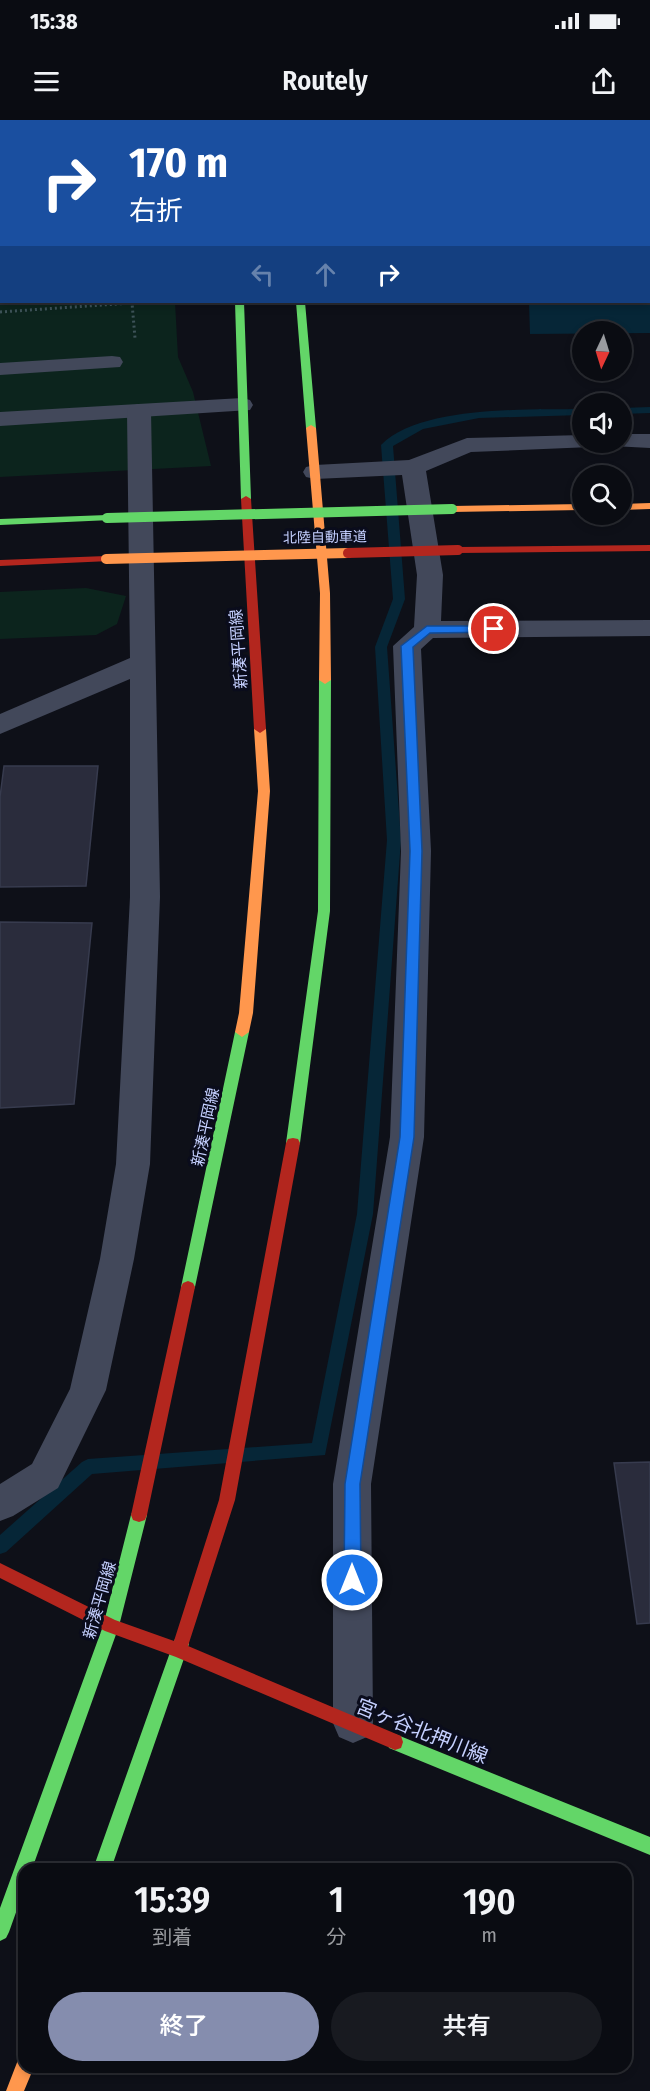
<!DOCTYPE html>
<html lang="ja">
<head>
<meta charset="utf-8">
<style>
	body { margin:0; font-family:"Fira Sans Condensed","Noto Sans JP",sans-serif; background:#181a20; color:#f1f3f6; height:100vh; display:flex; flex-direction:column; font-size:22px; white-space:nowrap }
	* { box-sizing:border-box; margin:0 }
	p { font-size:20px; color:#999b9f }
	.icon { flex:none; width:33px; height:33px; fill:none; stroke:currentColor; stroke-width:2; stroke-linecap:round; stroke-linejoin:round }
	.map { position:relative; flex:1; overflow:hidden }
	.drawer { position:absolute; left:18px; top:1743px; width:614px; height:210px; display:flex; flex-direction:column; background:#0a0c12; border-radius:18px; box-shadow:0 3px 9px #0003,0 0 0 2px #2a2c32 }
	.drawer>* { flex:none }
	.banner { position:absolute; left:0px; top:0px; width:651px; height:183px; box-shadow:0 3px 9px #0003,0 0 0 2px #2a2c32; background:#1a4fa0; color:#fff; overflow:hidden }
	.needle { width:39px; rotate:184deg }
	.buttons { position:absolute; left:572px; top:201px; display:grid; gap:12px }
	.buttons a { display:grid; place-items:center; width:60px; height:60px; border-radius:50%; background:#0a0c12; box-shadow:0 3px 9px #0003,0 0 0 2px #2a2c32; font-size:30px }
	.pin { position:absolute; display:grid; place-items:center; width:51px; height:51px; color:#fff; margin:-26px; border:3px solid #fff; border-radius:50%; box-shadow:0 2px 6px #0007 }
	.me { position:absolute; width:66px; margin:-33px; rotate:0deg; stroke-linejoin:round; filter:drop-shadow(0 0 4px #0008) }
	.turn { display:flex; align-items:center; gap:21px; height:126px; padding:0 30px; font-size:27px }
	.turn .icon { width:78px; height:78px; stroke-width:2.5 }
	.turn b { display:block; font-size:42px; line-height:51px }
	.lanes { display:flex; align-items:center; height:57px; padding:0 30px; background:#0003; justify-content:center; gap:30px; direction:ltr }
	.lanes .off { opacity:.35 }
	.eta { display:flex; justify-content:space-evenly; align-items:center; height:102px; text-align:center }
	.eta b { font-size:36px; font-weight:600; line-height:42px }
	.button { display:flex; gap:12px; margin-top:auto; padding:12px 30px }
	.button a { flex:1; height:69px; border-radius:36px; background:#858dae; color:#fff; font-size:24px; font-weight:600; line-height:69px; text-align:center }
	.button a+a { background:#181a20; color:#f1f3f6 }
	.status { display:flex; justify-content:space-between; align-items:center; height:42px; padding:0 30px; background:#0a0c12; direction:ltr }
	.status svg { height:16px; fill:currentColor }
	header { display:flex; justify-content:space-between; align-items:center; height:78px; padding:0 30px; background:#0a0c12; font-size:27px; font-weight:600 }
	.map>svg:first-child { display:block }
	.green { fill:#0c241d }
	.water { fill:#062637 }
	.lines { fill:none; stroke-linecap:round; stroke-linejoin:round }
	.stream { fill:#062637; fill-rule:evenodd }
	.building { fill:#2a2c3c; stroke:#373b4e; stroke-width:1.5 }
	.path { stroke:#3e5359; stroke-width:3; stroke-dasharray:2 3; stroke-linecap:butt }
	.lane { fill:#42485a; fill-rule:evenodd }
	.street { fill:#42485a; fill-rule:evenodd }
	.fast { fill:#63d668; fill-rule:evenodd }
	.slow { fill:#ff974d; fill-rule:evenodd }
	.jam { fill:#b3261e; fill-rule:evenodd }
	.fast-bridge { stroke:#63d668; stroke-width:10 }
	.slow-bridge { stroke:#ff974d; stroke-width:10 }
	.jam-bridge { stroke:#b3261e; stroke-width:10 }
	.route { fill:#1a73e8; stroke:#114b97; stroke-width:1.5 }
	.labels { text-anchor:middle; stroke-width:6; stroke-linejoin:round; paint-order:stroke }
	.far-street-label { font-size:14px; fill:#c5d0ff; stroke:#0a0c1c }
	.street-label { font-size:16px; fill:#c5d0ff; stroke:#0a0c1c }
	.near-street-label { font-size:20px; fill:#c5d0ff; stroke:#0a0c1c }
</style>
</head>
<body>
<div class="status"><b>15:38</b><svg viewBox="0 0 49 12"><path d="M0 12V9h3v3zM5 12V6h3v6zM10 12V3h3v9zM15 12V0h3v12zM26 1h20v11H26zM47 4h2v5h-2z"/></svg></div>
<header><svg class="icon" aria-label="menu" viewBox="0 0 24 24"><path d="M4 6h16M4 12h16M4 18h16"/></svg>Routely<svg class="icon" aria-label="share" viewBox="0 0 24 24"><path d="M12 15V3M7 8l5-5 5 5M5 13v7h14v-7"/></svg></header>
<div class="map">
<svg width="650" height="1971" viewBox="0 0 650 1971">
	<rect width="100%" height="100%" fill="#0e1018"/>
	<path class="green" d="M 0,108 L 2,182 L 175,182 L 178,237 L 193,272 L 211,346 L 0,357 Z
		M 86,468 L 126,476 L 117,504 L 96,515 L 0,519 L 0,472 Z"/>
	<path class="water" d="M 650,40 L 650,213 L 530,214 L 529,182 L 650,182 Z"/>
	<g class="lines">
		<path class="stream" d="M 650,287 L 650,293 L 621,294 L 621,288 Z
			M 582,289 L 582,295 L 479,298 L 423,309 L 393,326 L 405,479 L 387,527 L 401,720 L 373,1094 L 325,1335 L 92,1354 L 6,1432 L 0,1434 L 0,1415 L 82,1342 L 88,1339 L 312,1323 L 357,1094 L 387,720 L 375,527 L 393,479 L 381,325 C 421,285 528,290 582,289 Z"/>
	</g>
	<path class="building" d="M 4,646 L 98,646 L 86,766 L 0,767 L 0,677 Z
		M 0,802 L 92,803 L 74,984 L 0,988 Z
		M 650,1342 L 650,1503 L 637,1504 L 614,1343 Z"/>
	<g class="lines">
		<path class="path" d="M 0,192 L 132,183 L 135,218"/>
		<path class="lane" d="M 112,236 L 120,237 L 123,242 L 120,247 L 0,255 L 0,243 Z
			M 242,278 L 250,280 L 253,285 L 250,290 L 0,306 L 0,292 Z"/>
		<path class="street" d="M 139,284 L 148,286 L 151,291 L 160,777 L 150,1044 L 134,1139 L 106,1270 L 58,1368 L 13,1396 L 0,1401 L 0,1364 L 32,1344 L 70,1269 L 100,1139 L 116,1044 L 130,777 L 130,559 L 0,614 L 0,594 L 130,538 L 127,291 L 130,286 Z
			M 621,314 L 650,314 L 650,328 L 612,326 L 610,322 L 621,322 Z
			M 582,315 L 582,322 L 594,322 L 591,327 L 471,332 L 426,351 L 443,455 L 441,501 L 650,500 L 650,516 L 433,518 L 421,529 L 431,731 L 424,1017 L 371,1364 L 373,1603 L 367,1617 L 353,1623 L 339,1617 L 333,1603 L 333,1364 L 390,1017 L 401,731 L 393,526 L 414,507 L 417,455 L 402,355 L 315,359 L 306,357 L 303,352 L 306,347 L 315,345 L 409,340 L 467,318 Z"/>
		<path class="fast" d="M 283,0 L 291,0 L 291,2 L 283,2 Z
			M 0,72 L 2,72 L 2,78 L 0,78 Z
			M 235,182 L 244,182 L 251,379 L 246,382 L 241,379 Z
			M 296,182 L 305,182 L 316,308 L 311,311 L 306,308 Z
			M 107,395 L 112,398 L 111,400 L 0,405 L 0,399 Z
			M 325,556 L 331,560 L 330,791 L 300,1023 L 298,1027 L 288,1027 L 286,1023 L 318,791 L 319,560 Z
			M 242,907 L 249,912 L 195,1167 L 193,1171 L 188,1173 L 183,1171 L 181,1167 L 235,912 Z
			M 139,1388 L 145,1390 L 147,1395 L 119,1506 L 32,1749 L 24,1749 L 24,1770 L 9,1812 L 6,1818 L 0,1821 L 0,1788 L 103,1506 L 131,1395 L 133,1390 Z
			M 181,1516 L 187,1519 L 189,1524 L 111,1749 L 93,1749 L 173,1524 L 175,1519 Z
			M 395,1614 L 650,1717 L 650,1735 L 389,1628 L 387,1622 L 389,1616 Z"/>
		<path class="slow" d="M 311,305 L 316,308 L 330,473 L 331,560 L 325,564 L 319,560 L 320,473 L 306,308 Z
			M 650,383 L 650,389 L 621,390 L 621,384 Z
			M 582,384 L 582,390 L 452,392 L 447,389 L 452,386 Z
			M 260,605 L 266,609 L 270,671 L 253,893 L 249,912 L 242,917 L 235,912 L 239,893 L 258,671 L 254,609 Z
			M 24,1938 L 24,1947 L 34,1947 L 24,1971 L 6,1971 L 18,1940 Z"/>
		<path class="jam" d="M 230,0 L 238,0 L 238,2 L 230,2 Z
			M 246,376 L 251,379 L 266,609 L 260,613 L 254,609 L 241,379 Z
			M 650,425 L 650,431 L 458,433 L 453,430 L 458,427 Z
			M 106,436 L 110,437 L 110,441 L 0,446 L 0,440 Z
			M 293,1018 L 298,1019 L 300,1023 L 235,1380 L 188,1526 L 401,1616 L 403,1622 L 401,1628 L 395,1630 L 176,1537 L 105,1511 L 0,1458 L 0,1443 L 115,1500 L 174,1521 L 219,1380 L 286,1023 L 288,1019 Z
			M 188,1161 L 193,1163 L 195,1167 L 147,1395 L 145,1400 L 139,1402 L 133,1400 L 131,1395 L 181,1167 L 183,1163 Z"/>
		<path class="fast-bridge" d="M 107,398 L 452,389"/>
		<path class="slow-bridge" d="M 106,439 L 348,433"/>
		<path class="jam-bridge" d="M 348,433 L 458,430"/>
	</g>
	<path class="route" d="M 494,506 L 498,507 L 498,512 L 430,513 L 413,527 L 422,731 L 414,1017 L 360,1364 L 361,1460 L 358,1465 L 352,1468 L 347,1465 L 344,1460 L 345,1364 L 400,1017 L 410,731 L 401,526 L 427,506 Z"/>
	<g class="labels">
		<g class="far-street-label">
			<text transform="translate(325 417) rotate(-1)" y="5">北陸自動車道</text>
		</g>
		<g class="street-label">
			<text transform="translate(238 529) rotate(-94)" y="6">新湊平岡線</text>
			<text transform="translate(205 1007) rotate(-78)" y="6">新湊平岡線</text>
			<text transform="translate(99 1480) rotate(-74)" y="6">新湊平岡線</text>
		</g>
		<g class="near-street-label">
			<text transform="translate(422 1611) rotate(22)" y="7">宮ヶ谷北押川線</text>
		</g>
	</g>
</svg>
<div class="buttons">
<a><svg class="needle" viewBox="-14 -14 28 28"><path d="M0-13l5 13h-10z" fill="#e53935"/><path d="M0 13l5-13h-10z" fill="#999b9f"/></svg></a>
<a><svg class="icon" aria-label="sound" viewBox="0 0 24 24"><path d="M4 9h4l5-4v14l-5-4H4zM17 9q2 3 0 6"/></svg></a>
<a><svg class="icon" aria-label="search" viewBox="0 0 24 24"><circle cx="10" cy="10" r="6"/><path d="M15 15l6 6"/></svg></a>
</div>
<div class="pin" style="left:494px;top:509px;background:#d93025"><svg class="icon" aria-label="arrive" viewBox="0 0 24 24"><path d="M6 21V4h12l-3 4 3 4H6"/></svg></div>
<svg class="me" style="left:352px;top:1460px" viewBox="-20 -20 40 40"><circle r="17" fill="#1a73e8" stroke="#fff" stroke-width="3"/><path d="M0-11L8 9 0 5-8 9z" fill="#fff"/></svg>
<div class="banner">
<div class="turn"><svg class="icon" aria-label="right" viewBox="0 0 24 24"><path d="M7 20v-9h11M14 6l5 5-5 5"/></svg><div><b>170 m</b>右折</div></div>
<div class="lanes"><svg class="icon off" aria-label="left" viewBox="0 0 24 24"><path d="M17 20v-9H6M10 6l-5 5 5 5"/></svg><svg class="icon off" aria-label="ahead" viewBox="0 0 24 24"><path d="M12 20V5M6 11l6-6 6 6"/></svg><svg class="icon" aria-label="right" viewBox="0 0 24 24"><path d="M7 20v-9h11M14 6l5 5-5 5"/></svg></div>
</div>
<section class="drawer">
<div class="eta">
<div><b>15:39</b><p>到着</p></div>
<div><b>1</b><p>分</p></div>
<div><b>190</b><p>m</p></div>
</div>
<div class="button"><a>終了</a><a>共有</a></div>
</section>
</div>
</body>
</html>
